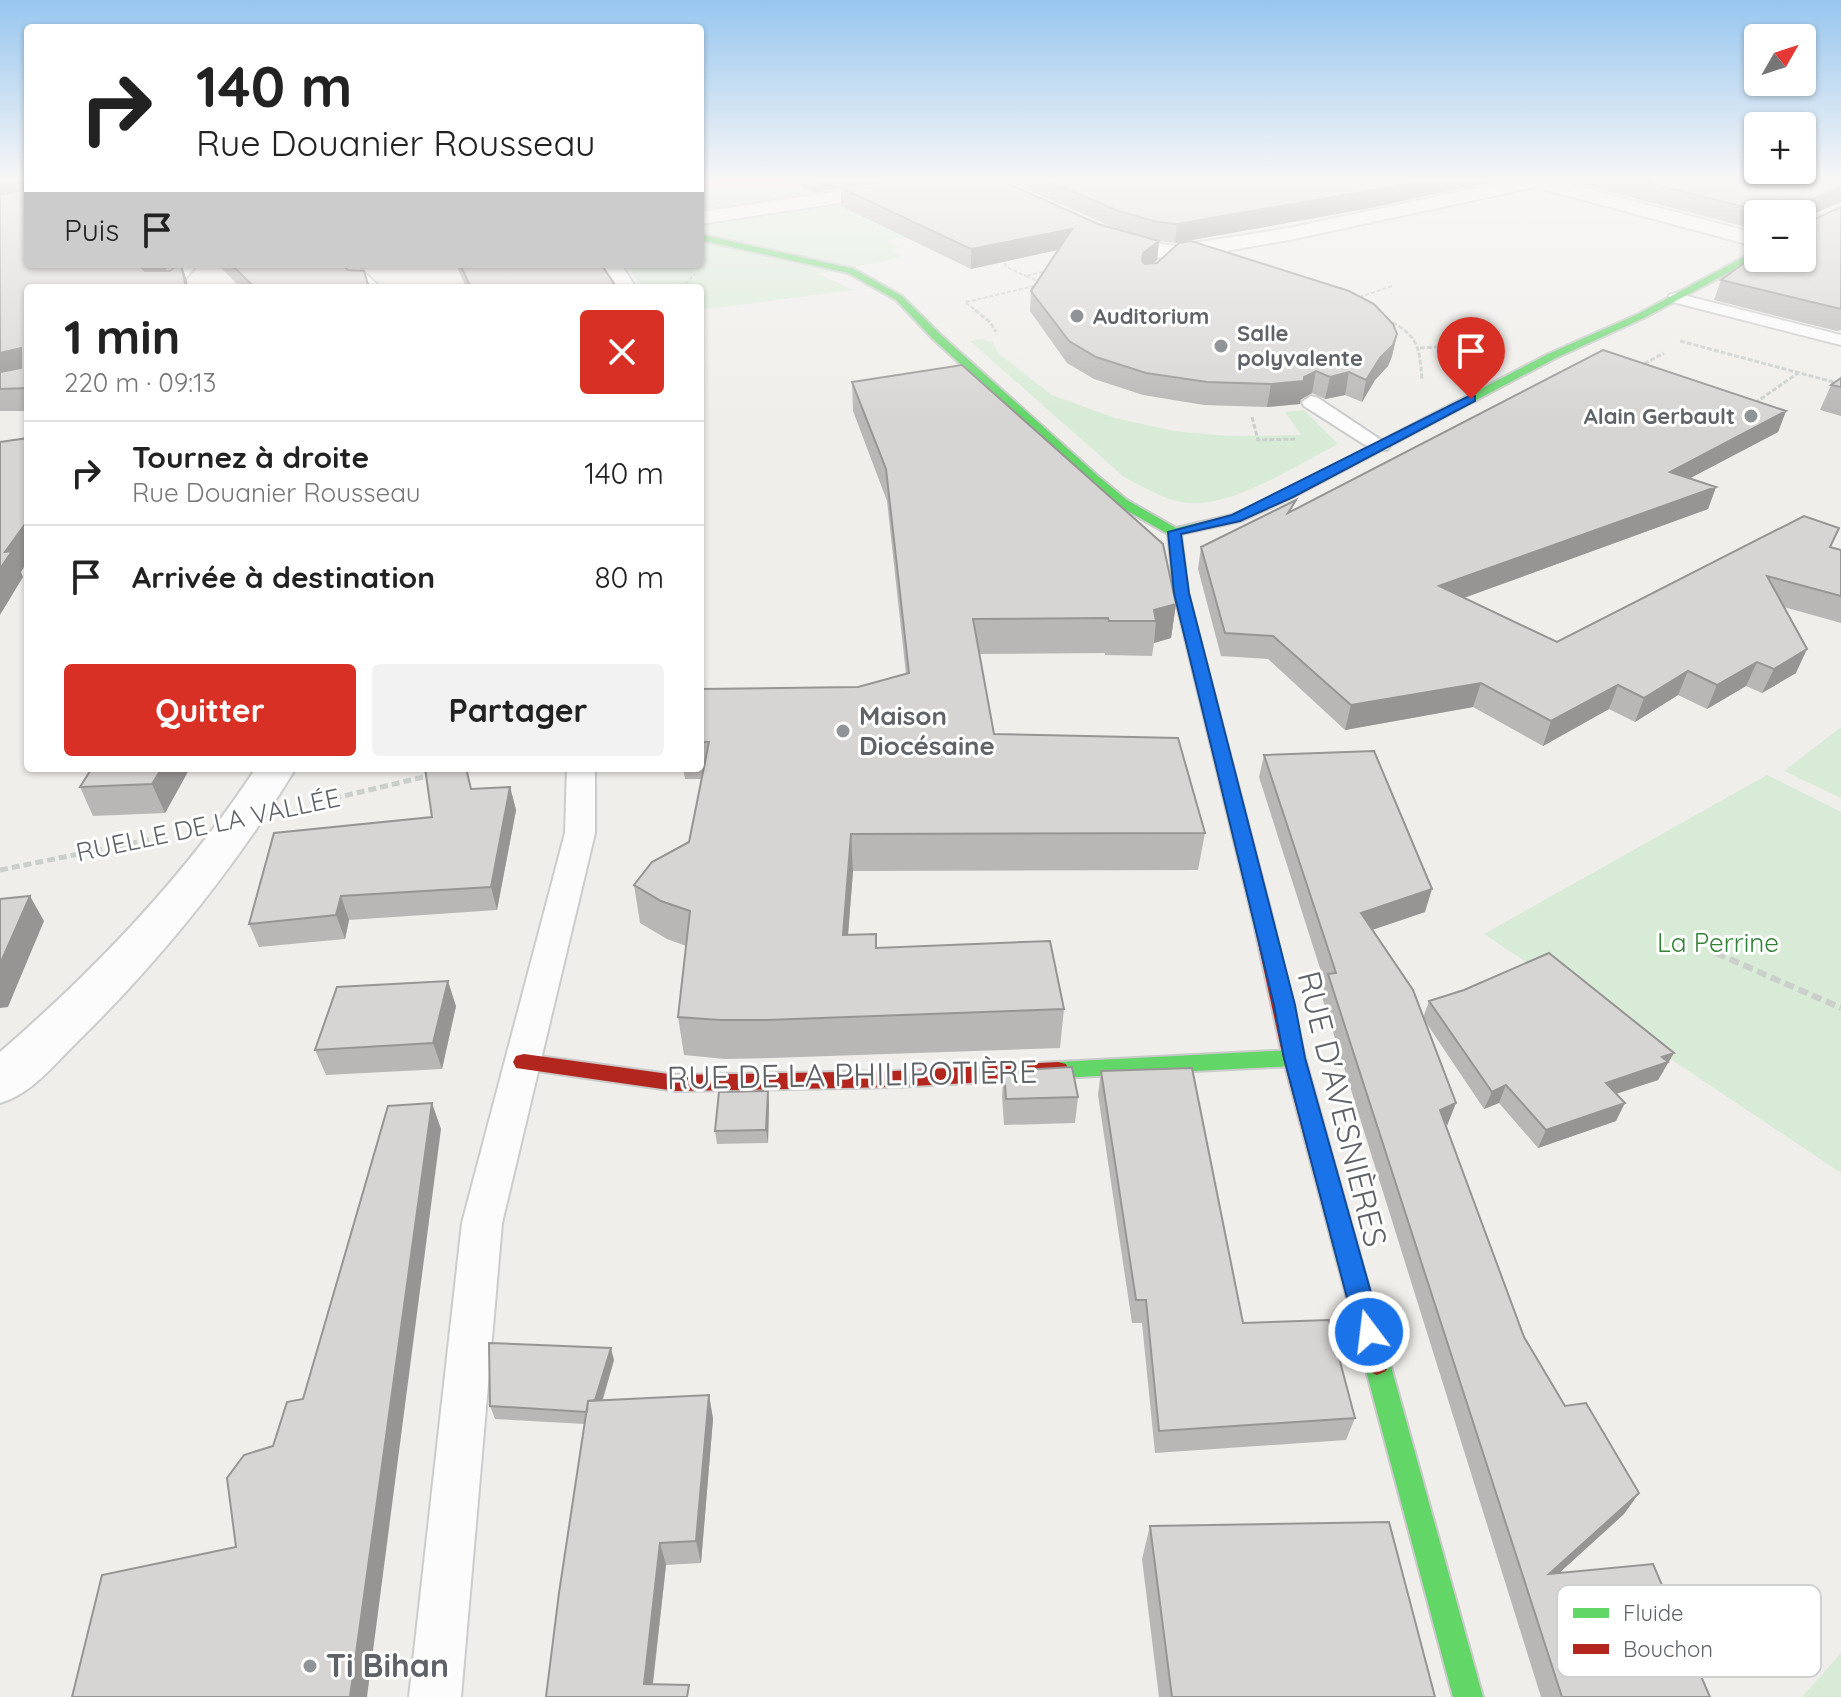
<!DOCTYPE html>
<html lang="fr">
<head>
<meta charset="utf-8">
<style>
	body { margin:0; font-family:Quicksand,sans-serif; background:#f2f2f2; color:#222; height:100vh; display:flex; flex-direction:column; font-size:30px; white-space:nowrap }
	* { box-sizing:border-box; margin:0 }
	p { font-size:26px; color:#767676 }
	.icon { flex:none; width:44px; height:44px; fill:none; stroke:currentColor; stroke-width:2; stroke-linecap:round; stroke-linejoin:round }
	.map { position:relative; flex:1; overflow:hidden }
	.drawer { position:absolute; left:24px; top:284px; width:680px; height:488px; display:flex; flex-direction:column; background:#fff; border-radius:8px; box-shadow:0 2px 6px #0004 }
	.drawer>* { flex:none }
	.banner { position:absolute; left:24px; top:24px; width:680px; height:244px; border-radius:8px; box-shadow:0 2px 6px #0004; background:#fff; color:#222; overflow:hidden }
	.needle { width:52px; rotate:51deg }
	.tools { position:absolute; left:1744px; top:24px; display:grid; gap:16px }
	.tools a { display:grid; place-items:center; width:72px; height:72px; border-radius:8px; background:#fff; box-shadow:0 2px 6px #0004; font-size:40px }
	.pin { position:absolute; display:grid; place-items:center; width:68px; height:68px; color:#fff; margin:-82px -34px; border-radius:50% 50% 50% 0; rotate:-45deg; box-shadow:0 0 8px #0007 }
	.pin .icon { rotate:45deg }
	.me { position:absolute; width:88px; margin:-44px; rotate:345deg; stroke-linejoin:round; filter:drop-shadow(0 0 6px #0008) }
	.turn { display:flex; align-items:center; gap:28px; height:168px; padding:0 40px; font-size:36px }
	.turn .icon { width:104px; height:104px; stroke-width:2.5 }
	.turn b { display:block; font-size:56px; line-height:68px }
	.then { display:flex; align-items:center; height:76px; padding:0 40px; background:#0003; gap:16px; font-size:30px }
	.round { display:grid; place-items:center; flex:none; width:84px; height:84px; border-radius:8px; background:#f2f2f2 }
	.headline { display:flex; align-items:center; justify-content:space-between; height:136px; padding:0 40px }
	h1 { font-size:48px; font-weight:700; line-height:60px }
	.button { display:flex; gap:16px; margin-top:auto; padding:16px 40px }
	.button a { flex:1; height:92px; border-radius:8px; background:#d93025; color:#fff; font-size:32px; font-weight:700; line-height:92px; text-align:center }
	.button a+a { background:#f2f2f2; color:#222 }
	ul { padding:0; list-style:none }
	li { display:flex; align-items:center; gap:24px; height:104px; padding:0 40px; border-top:2px solid #e0e0e0 }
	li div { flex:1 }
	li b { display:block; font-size:30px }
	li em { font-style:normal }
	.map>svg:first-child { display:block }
	.green { fill:#d8ebd6 }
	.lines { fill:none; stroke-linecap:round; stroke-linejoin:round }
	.lane-casing { stroke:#cbcccc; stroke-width:4 }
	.street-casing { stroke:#cbcccc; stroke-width:4 }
	.fast-casing { stroke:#cacacb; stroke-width:4 }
	.jam-casing { stroke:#cacacb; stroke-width:4 }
	.path-far3 { stroke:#cacfcc; stroke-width:2; stroke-dasharray:4 2; stroke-linecap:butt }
	.path-far2 { stroke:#cacfcc; stroke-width:3; stroke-dasharray:5 2; stroke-linecap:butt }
	.path-far1 { stroke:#cacfcc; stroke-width:5; stroke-dasharray:8 4; stroke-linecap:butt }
	.path { stroke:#cacfcc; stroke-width:6; stroke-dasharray:10 5; stroke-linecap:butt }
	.lane { fill:#fdfcfc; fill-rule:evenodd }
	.street { fill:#fdfcfc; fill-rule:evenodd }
	.fast { fill:#63d668; fill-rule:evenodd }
	.jam { fill:#b3261e; fill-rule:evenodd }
	.wall { fill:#b8b7b5 }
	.shaded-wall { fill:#969594 }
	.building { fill:#d6d5d3; stroke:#969594; stroke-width:2 }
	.route { fill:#1a73e8; stroke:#114b97; stroke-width:2 }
	.poi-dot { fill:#919496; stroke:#fff; stroke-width:3 }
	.labels { text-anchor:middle; stroke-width:6; stroke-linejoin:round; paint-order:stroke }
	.far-poi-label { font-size:22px; font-weight:bold; fill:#5f6368; stroke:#fff; text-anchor:start }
	.poi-label { font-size:26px; font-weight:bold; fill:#5f6368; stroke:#fff; text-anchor:start }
	.street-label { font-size:26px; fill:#5f6368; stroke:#fff }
	.park-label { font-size:26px; fill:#348238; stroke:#fff }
	.near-street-label { font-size:32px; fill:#5f6368; stroke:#fff }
	.near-poi-label { font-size:32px; font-weight:bold; fill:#5f6368; stroke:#fff; text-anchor:start }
	.key { fill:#fff; stroke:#cfd0d2; stroke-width:2 }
	.key-label { font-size:22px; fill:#5f6368 }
</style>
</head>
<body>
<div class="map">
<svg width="1841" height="1697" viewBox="0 0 1841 1697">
	<rect width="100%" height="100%" fill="#efeeea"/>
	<path class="green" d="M 700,180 L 869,180 L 884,187 L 822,196 L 906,237 L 886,241 L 899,248 L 890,250 L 903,257 L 818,274 L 854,290 L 700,310 L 700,288 L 642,288 L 626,264 L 700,264 Z
		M 982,339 L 993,343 L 998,353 L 1052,395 L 1115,418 L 1174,431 L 1229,436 L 1301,435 L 1285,412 L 1304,410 L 1338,444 C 1298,464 1227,512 1181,502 C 1161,498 1142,486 1124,477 L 970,341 Z
		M 1841,727 L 1841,798 L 1784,771 Z
		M 1767,775 L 1841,812 L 1841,1173 L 1484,934 Z
		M 1841,1653 L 1841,1697 L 1802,1697 Z"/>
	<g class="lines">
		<defs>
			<path id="lane" d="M 1675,293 L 1841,335 L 1841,345 L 1669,301 L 1669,295 Z
				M 1311,396 L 1318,398 L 1390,446 L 1387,450 L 1373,450 L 1304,406 L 1302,402 Z
				M 567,768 L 595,768 L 595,833 L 502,1223 L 461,1697 L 409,1697 L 462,1223 L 565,833 Z"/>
			<path id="street" d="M 913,180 L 959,180 L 950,186 L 700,224 L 700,212 Z
				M 1514,180 L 1553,180 L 1758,234 L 1758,247 L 1535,187 L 1289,240 L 1175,260 L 1133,253 L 1095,236 L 1092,232 L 1102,226 L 1146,242 L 1175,246 L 1289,228 Z
				M 175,264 L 198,264 L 177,288 L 152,288 Z
				M 331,264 L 355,264 L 381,288 L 355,288 Z
				M 599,264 L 621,264 L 636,288 L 612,288 Z
				M 256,768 L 296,768 C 234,869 161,960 75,1044 C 53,1066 31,1094 0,1103 L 0,1052 C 97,968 185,876 256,768 Z"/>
			<path id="fast" d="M 700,234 L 854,269 L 902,296 L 941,335 L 1098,476 L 1127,500 L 1176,528 L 1232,515 L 1285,491 L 1548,354 L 1638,314 L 1755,251 L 1758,250 L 1758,257 L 1644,318 L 1556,358 L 1293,497 L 1241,521 L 1181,534 L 1188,593 L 1273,920 L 1263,927 L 1253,920 L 1174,593 L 1168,534 L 1119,506 L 1090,482 L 933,339 L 896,300 L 848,273 L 700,240 Z
				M 1294,1050 L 1301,1052 L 1305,1058 L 1301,1064 L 1294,1066 L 1058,1078 L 1050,1076 L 1047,1070 L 1050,1064 L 1058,1062 Z
				M 1377,1351 L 1386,1355 L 1390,1363 L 1483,1697 L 1453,1697 L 1364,1363 L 1368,1355 Z"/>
			<path id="jam" d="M 1263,913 L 1273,920 L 1305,1058 L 1390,1363 L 1386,1371 L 1377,1375 L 1368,1371 L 1364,1363 L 1283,1058 L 1253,920 Z
				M 524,1054 L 676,1075 L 895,1071 L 1058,1062 L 1066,1064 L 1069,1070 L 1066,1076 L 1058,1078 L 895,1087 L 676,1091 L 516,1068 L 513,1062 L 516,1056 Z"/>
		</defs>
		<use href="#lane" class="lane-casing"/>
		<use href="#street" class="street-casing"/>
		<use href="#fast" class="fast-casing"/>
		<use href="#jam" class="jam-casing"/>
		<path class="path-far3" d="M 1005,263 L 1006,267 L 1026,276
			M 1041,283 L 1026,276 L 1050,270
			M 681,288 L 695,274
			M 1354,299 L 1392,286
			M 966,302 L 1039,285
			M 966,303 L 978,312"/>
		<path class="path-far2" d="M 975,310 L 990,322 L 996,332
			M 1386,319 C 1419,336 1419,345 1422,380
			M 1680,341 L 1841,384
			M 1420,348 L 1484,344
			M 1638,367 L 1664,353
			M 1755,403 L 1798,373
			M 1252,417 L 1258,440 L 1296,439"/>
		<path class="path-far1" d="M 310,804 L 432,775
			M 0,870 L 167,836"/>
		<path class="path" d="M 1716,953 L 1841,1008"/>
		<use href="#lane" class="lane"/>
		<use href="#street" class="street"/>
		<use href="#fast" class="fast"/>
		<use href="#jam" class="jam"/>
	</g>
	<path class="wall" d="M 0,180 L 171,264 L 164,271 L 170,271 L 181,264 L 187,281 L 28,288 L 28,411 L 0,411 Z
		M 788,180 L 894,180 L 1117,229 L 1006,180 L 1500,180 L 1365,209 L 1175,243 L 1159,241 L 1157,260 L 1152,264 L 1397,334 L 1392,356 L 1388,366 L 1375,380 L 1362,402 L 1345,395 L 1325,399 L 1312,393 L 1300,400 L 1300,404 L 1267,407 L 1204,405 L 1143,395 L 1094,379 L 1067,363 L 1030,311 L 1031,291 L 1058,250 L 971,269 L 841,206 L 841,188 L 813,192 Z
		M 1564,180 L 1841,180 L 1808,216 L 1807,223 L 1841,207 L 1841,330 L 1837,331 L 1714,300 L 1721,280 L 1802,258 L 1802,214 L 1758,214 L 1758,230 Z
		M 217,264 L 341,264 L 369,288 L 241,288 Z
		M 456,264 L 601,264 L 617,288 L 466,288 Z
		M 1841,378 L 1841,416 L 1820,410 L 1831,385 Z
		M 852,382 L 1176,604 L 1171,638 L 1154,643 L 1152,656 L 1105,655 L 1105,653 L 979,654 L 994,734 L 1205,833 L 1198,870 L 853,871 L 848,934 L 877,948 L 1064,1009 L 1060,1048 L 771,1058 L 725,1059 L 684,1055 L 678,1017 L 686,946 L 667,939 L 640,923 L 634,885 L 689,842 L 702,779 L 685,779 L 683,768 L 700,768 L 700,689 L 858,687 L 906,674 L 887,501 L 853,411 Z
		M 1786,411 L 1778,432 L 1690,478 L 1716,487 L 1708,509 L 1464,598 L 1557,642 L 1831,548 L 1841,550 L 1841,623 L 1784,607 L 1796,673 L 1762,693 L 1746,686 L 1707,709 L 1678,695 L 1635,722 L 1609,709 L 1543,746 L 1473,707 L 1345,730 L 1268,659 L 1221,656 L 1198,569 L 1201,547 L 1294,510 Z
		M 1264,755 L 1425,912 L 1372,930 L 1423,1018 L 1429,1001 L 1664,1071 L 1663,1072 L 1658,1080 L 1616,1094 L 1616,1121 L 1538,1148 L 1499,1103 L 1484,1109 L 1425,1021 L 1446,1126 L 1524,1337 L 1565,1406 L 1639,1493 L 1624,1514 L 1559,1573 L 1710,1697 L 1541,1697 L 1322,997 L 1325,984 L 1259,777 Z
		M 92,768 L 190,768 L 165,813 L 93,816 L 80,787 Z
		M 510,787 L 516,810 L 497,910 L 349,920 L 345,939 L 259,947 L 249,924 L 432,817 L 471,789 Z
		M 456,1006 L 442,1069 L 326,1075 L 315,1050 Z
		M 1004,1071 L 1078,1097 L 1075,1123 L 1004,1125 L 1002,1096 Z
		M 1101,1071 L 1243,1323 L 1355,1418 L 1346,1440 L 1155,1453 L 1142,1323 L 1132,1323 L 1098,1095 Z
		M 768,1091 L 769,1104 L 768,1143 L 717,1144 L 715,1131 Z
		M 614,1360 L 603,1400 L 709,1395 L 713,1419 L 701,1563 L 666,1565 L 653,1685 L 546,1697 L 585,1424 L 495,1419 L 490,1406 Z
		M 1150,1526 L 1435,1697 L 1159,1697 L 1142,1559 Z"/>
	<path class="shaded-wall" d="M 0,180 L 25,180 L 28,192 L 0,198 Z
		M 813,180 L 894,180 L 813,192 Z
		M 1422,180 L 1500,180 L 1365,209 L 1175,243 L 1177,224 Z
		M 1841,188 L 1841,202 L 1802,219 L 1808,201 Z
		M 1072,229 L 1070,247 L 971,269 L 971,249 Z
		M 1159,241 L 1157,260 L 1141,273 L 1143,253 Z
		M 146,264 L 171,264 L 149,288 L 142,268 Z
		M 181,264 L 187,281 L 188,288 L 186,288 Z
		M 1397,334 L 1392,356 L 1388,366 L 1375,380 L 1362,402 L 1366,380 L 1380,358 Z
		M 21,348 L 28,365 L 0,377 L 0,353 Z
		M 1316,371 L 1312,393 L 1300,400 L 1304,377 Z
		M 1349,372 L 1345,395 L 1325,399 L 1330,377 Z
		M 1304,381 L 1300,404 L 1267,407 L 1271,384 Z
		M 1786,411 L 1778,432 L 1662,493 L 1670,472 Z
		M 1716,487 L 1708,509 L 1433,609 L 1439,586 Z
		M 28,520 L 28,561 L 21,572 L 23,577 L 0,615 L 0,569 L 5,552 Z
		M 1176,604 L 1171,638 L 1154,643 L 1156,621 L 1154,610 Z
		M 1807,649 L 1796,673 L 1762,693 L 1774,669 Z
		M 1757,662 L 1746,686 L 1707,709 L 1717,685 Z
		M 1688,671 L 1678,695 L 1635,722 L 1644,698 Z
		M 1481,683 L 1473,707 L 1345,730 L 1351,705 Z
		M 1618,685 L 1609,709 L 1543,746 L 1551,721 Z
		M 162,768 L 190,768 L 165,813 L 152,784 Z
		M 510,787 L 516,810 L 497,910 L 491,887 Z
		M 851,834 L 853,871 L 845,973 L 843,935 Z
		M 1432,889 L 1425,912 L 1354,936 L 1361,913 Z
		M 30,896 L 44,921 L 8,1007 L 0,1008 L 0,964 Z
		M 341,896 L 349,920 L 345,939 L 336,915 Z
		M 448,981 L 456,1006 L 442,1069 L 433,1043 Z
		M 1674,1053 L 1658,1080 L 1597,1100 L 1606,1083 L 1662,1057 Z
		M 1506,1085 L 1499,1103 L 1484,1109 L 1492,1092 Z
		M 768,1091 L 769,1104 L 768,1143 L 766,1130 Z
		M 432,1103 L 441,1129 L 367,1697 L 350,1697 Z
		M 1456,1103 L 1447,1126 L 1440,1110 Z
		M 1625,1103 L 1616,1121 L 1538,1148 L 1546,1130 Z
		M 611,1348 L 614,1360 L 595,1424 L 592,1412 Z
		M 709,1395 L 713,1419 L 701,1563 L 696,1541 Z
		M 1639,1493 L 1624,1514 L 1535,1595 L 1549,1574 Z
		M 660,1543 L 666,1565 L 651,1697 L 644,1684 Z"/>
	<path class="building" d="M 23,180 L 28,180 L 28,264 L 146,264 L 142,268 L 145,271 L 170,271 L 178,264 L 181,264 L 186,288 L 28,288 L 28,388 L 0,389 L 0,372 L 21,368 L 21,348 L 0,353 L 0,195 L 23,190 Z
		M 894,180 L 1000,180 L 1098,224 L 1159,241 L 1143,253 L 1142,261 L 1145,264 L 1157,263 L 1179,243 L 1191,241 L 1349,291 L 1374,304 L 1393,324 L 1397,334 L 1393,345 L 1380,358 L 1366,380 L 1349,372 L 1330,377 L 1316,371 L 1304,377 L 1304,381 L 1271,384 L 1207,382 L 1146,373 L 1096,357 L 1069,341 L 1031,291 L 1072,229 L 971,249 L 841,188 Z
		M 1046,180 L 1422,180 L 1368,191 L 1177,224 L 1157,222 L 1116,210 Z
		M 1636,180 L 1841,180 L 1841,188 L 1808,201 L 1808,220 L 1802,219 L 1802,214 L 1778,214 L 1745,207 Z
		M 1841,207 L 1841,309 L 1721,280 L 1758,253 L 1758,258 L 1802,258 L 1802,225 Z
		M 231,264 L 341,264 L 348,270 L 364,271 L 369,288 L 255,288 Z
		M 460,264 L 601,264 L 617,288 L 471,288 Z
		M 1603,350 L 1786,411 L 1670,472 L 1716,487 L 1439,586 L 1557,642 L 1804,516 L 1839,528 L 1830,547 L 1841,550 L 1841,596 L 1767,576 L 1807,649 L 1774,669 L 1757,662 L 1717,685 L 1688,671 L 1644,698 L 1618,685 L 1551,721 L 1481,683 L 1351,705 L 1273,636 L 1225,633 L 1201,547 L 1296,500 L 1288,513 Z
		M 962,365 L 1163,544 L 1176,604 L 1154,610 L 1156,621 L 1109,621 L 1108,618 L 973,619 L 994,734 L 1178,738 L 1205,833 L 851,834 L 843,935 L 876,934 L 876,948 L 1050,941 L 1064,1009 L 767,1020 L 720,1020 L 678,1017 L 690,911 L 661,901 L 634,885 L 652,862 L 689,842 L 709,742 L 700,742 L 700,689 L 858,687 L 909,673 L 886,469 L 852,382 Z
		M 1841,378 L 1841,387 L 1831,385 Z
		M 28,438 L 28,520 L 5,552 L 12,551 L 0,569 L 0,442 Z
		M 1374,751 L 1432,889 L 1361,913 L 1413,990 L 1456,1103 L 1440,1110 L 1524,1337 L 1565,1406 L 1586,1403 L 1639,1493 L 1549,1574 L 1653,1564 L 1710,1697 L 1562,1697 L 1328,974 L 1336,973 L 1264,755 Z
		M 92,768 L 162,768 L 152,784 L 80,787 Z
		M 425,768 L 466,768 L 471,789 L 510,787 L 491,887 L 341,896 L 336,915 L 249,924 L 274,833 L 432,817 Z
		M 30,896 L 0,964 L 0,899 Z
		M 1549,953 L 1674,1053 L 1662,1057 L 1668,1062 L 1606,1083 L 1625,1103 L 1546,1130 L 1506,1085 L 1492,1092 L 1429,1001 L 1464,990 Z
		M 448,981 L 433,1043 L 315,1050 L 337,987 Z
		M 1072,1067 L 1078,1097 L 1006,1099 L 1004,1071 Z
		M 1192,1068 L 1243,1323 L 1329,1320 L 1355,1418 L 1159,1431 L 1146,1300 L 1136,1300 L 1101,1071 Z
		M 768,1091 L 766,1130 L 715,1131 L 719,1092 Z
		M 432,1103 L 350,1697 L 72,1697 L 102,1575 L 236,1547 L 227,1478 L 244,1455 L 273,1446 L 287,1402 L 303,1399 L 388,1106 Z
		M 489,1343 L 611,1348 L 595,1400 L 588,1401 L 587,1412 L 490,1406 Z
		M 709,1395 L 696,1541 L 660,1543 L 644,1684 L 689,1685 L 687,1697 L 546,1697 L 559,1593 L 588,1401 Z
		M 1389,1522 L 1435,1697 L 1172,1697 L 1150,1526 Z"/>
	<linearGradient id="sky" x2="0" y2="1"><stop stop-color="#97c6ef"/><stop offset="0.43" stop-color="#f8f7f6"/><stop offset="1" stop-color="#f8f7f6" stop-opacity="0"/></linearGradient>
	<rect width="1841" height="417" fill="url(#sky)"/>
	<path class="route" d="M 1471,395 L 1475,396 L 1475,401 L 1293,497 L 1240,521 L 1181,534 L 1189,593 L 1295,1005 L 1305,1058 L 1382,1332 L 1378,1340 L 1369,1343 L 1360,1340 L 1356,1332 L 1284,1058 L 1274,1005 L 1174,593 L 1168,532 L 1232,515 Z"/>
	<g class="poi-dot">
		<circle cx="1077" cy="316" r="8"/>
		<circle cx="1221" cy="346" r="8"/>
		<circle cx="1751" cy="416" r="8"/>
		<circle cx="843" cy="731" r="8"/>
		<circle cx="310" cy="1666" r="8"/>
	</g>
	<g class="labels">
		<g class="far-poi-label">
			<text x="1093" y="324">Auditorium</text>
			<text x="1237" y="341">Salle<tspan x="1237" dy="25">polyvalente</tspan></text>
			<text x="1735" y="424" text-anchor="end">Alain Gerbault</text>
		</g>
		<g class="poi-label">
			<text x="859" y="725">Maison<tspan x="859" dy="30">Diocésaine</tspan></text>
		</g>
		<g class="street-label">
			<text transform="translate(208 825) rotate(-12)" y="9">RUELLE DE LA VALLÉE</text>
		</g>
		<g class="park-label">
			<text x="1718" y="952">La Perrine</text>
		</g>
		<g class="near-street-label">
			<text transform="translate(852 1075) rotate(-1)" y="11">RUE DE LA PHILIPOTIÈRE</text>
			<text transform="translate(1342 1109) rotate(76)" y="11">RUE D'AVESNIÈRES</text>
		</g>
		<g class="near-poi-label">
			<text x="326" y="1677">Ti Bihan</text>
		</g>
	</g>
	<rect x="1557" y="1585" width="264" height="92" rx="12" class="key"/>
	<rect x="1573" y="1608" width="36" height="10" fill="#63d668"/>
	<rect x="1573" y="1644" width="36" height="10" fill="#b3261e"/>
	<g class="key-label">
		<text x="1623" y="1621">Fluide</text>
		<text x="1623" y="1657">Bouchon</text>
	</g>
</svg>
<div class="tools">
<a><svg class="needle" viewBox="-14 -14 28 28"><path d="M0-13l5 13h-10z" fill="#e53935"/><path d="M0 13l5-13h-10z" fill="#767676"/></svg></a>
<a>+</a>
<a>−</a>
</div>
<div class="pin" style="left:1471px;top:399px;background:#d93025"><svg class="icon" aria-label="arrive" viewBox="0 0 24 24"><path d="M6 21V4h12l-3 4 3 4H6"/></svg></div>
<svg class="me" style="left:1369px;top:1332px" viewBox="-20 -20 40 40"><circle r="17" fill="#1a73e8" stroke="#fff" stroke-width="3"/><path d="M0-11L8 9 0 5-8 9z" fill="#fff"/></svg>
<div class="banner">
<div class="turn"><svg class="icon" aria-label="right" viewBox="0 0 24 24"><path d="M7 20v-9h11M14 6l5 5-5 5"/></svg><div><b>140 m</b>Rue Douanier Rousseau</div></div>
<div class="then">Puis<svg class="icon" aria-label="arrive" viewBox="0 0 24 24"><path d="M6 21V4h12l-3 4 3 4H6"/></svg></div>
</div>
<section class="drawer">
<div class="headline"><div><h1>1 min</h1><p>220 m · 09:13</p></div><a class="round" style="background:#d93025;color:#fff"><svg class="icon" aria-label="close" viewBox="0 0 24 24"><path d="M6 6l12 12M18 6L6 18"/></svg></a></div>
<ul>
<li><svg class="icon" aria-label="right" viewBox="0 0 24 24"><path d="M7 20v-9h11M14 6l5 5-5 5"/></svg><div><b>Tournez à droite</b><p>Rue Douanier Rousseau</p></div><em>140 m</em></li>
<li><svg class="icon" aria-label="arrive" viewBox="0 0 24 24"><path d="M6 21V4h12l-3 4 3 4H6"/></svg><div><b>Arrivée à destination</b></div><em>80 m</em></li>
</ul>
<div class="button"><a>Quitter</a><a>Partager</a></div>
</section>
</div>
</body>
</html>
